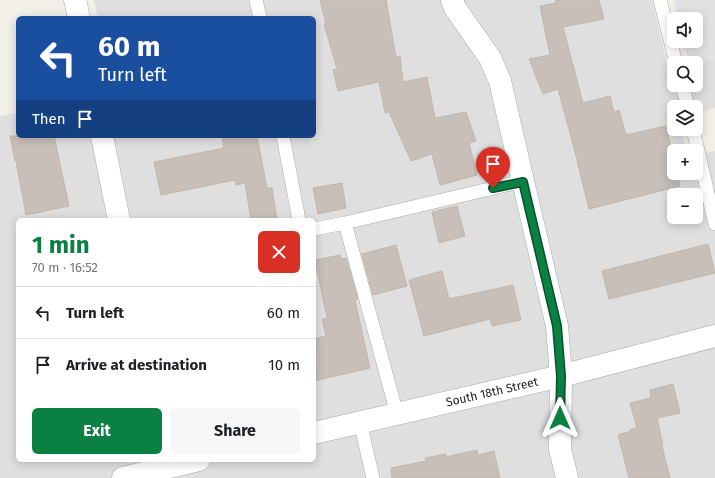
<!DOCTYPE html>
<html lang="en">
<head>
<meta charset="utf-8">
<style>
	body { margin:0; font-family:"Fira Sans",sans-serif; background:#f6f6f6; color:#202124; height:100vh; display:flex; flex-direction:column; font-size:15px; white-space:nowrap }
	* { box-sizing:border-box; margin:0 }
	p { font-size:13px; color:#757577 }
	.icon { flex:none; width:22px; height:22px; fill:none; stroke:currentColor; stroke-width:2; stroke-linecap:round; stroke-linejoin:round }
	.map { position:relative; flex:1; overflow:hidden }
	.panel { position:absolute; left:16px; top:218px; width:300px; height:244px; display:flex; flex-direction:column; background:#fff; border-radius:6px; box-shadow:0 2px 10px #0003 }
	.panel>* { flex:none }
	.guide { position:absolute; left:16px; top:16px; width:300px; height:122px; border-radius:6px; box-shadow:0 2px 10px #0003; background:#1a4fa0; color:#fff; overflow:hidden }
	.buttons { position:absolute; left:667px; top:12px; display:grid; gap:8px }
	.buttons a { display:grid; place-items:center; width:36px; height:36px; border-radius:6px; background:#fff; box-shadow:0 2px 10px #0003; font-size:20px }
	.pin { position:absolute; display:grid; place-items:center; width:34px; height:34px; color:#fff; margin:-41px -17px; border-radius:50% 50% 50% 0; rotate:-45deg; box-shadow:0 0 4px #0007 }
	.pin .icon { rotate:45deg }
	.me { position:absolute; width:44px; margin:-22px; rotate:0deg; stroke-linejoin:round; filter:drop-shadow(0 0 3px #0008) }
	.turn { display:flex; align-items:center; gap:14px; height:84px; padding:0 16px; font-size:18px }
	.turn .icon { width:52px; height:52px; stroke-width:2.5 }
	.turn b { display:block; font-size:28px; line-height:34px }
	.then { display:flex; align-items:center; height:38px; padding:0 16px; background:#0003; gap:8px; font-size:15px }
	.round { display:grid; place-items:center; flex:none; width:42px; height:42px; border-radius:6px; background:#f6f6f6 }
	.summary { display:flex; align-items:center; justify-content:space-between; height:68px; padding:0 16px }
	h1 { font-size:24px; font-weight:700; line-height:30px; color:#0b8043 }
	.action { display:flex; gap:8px; margin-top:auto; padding:8px 16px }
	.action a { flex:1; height:46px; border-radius:6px; background:#0b8043; color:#fff; font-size:16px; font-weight:700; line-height:46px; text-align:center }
	.action a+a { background:#f6f6f6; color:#202124 }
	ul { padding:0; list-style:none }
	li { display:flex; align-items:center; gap:12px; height:52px; padding:0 16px; border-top:1px solid #e0e0e0 }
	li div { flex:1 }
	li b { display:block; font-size:15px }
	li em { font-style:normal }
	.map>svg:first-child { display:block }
	.residential { fill:#e0dfdf; fill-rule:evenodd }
	.parking { fill:#e2e2e2 }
	.building { fill:#c7bfb8; stroke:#c4b6ab }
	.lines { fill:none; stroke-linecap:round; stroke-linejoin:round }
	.service-casing { stroke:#a9a9a9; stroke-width:14 }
	.minor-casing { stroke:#a9a9a9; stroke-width:23 }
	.service { stroke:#fff; stroke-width:13 }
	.minor { stroke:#fff; stroke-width:22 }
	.route-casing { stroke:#07532c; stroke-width:10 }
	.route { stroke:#0b8043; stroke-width:7 }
	.labels { text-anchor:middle; stroke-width:3; stroke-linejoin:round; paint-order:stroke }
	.street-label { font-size:12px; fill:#222; stroke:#fff }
</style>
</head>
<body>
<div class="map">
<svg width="715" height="478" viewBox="0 0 715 478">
	<rect width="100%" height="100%" fill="#f2efe9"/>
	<path class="residential" d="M 94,0 L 652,0 L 668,69 L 674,68 L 674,85 L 696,85 L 696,63 L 695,63 L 715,58 L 715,108 L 696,112 L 696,107 L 674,107 L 674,129 L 681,129 L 686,151 L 674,151 L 674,173 L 696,173 L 696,155 L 715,151 L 715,478 L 0,478 L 0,116 L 18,113 L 18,136 L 314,136 L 314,18 L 98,18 ZM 674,195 L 696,195 L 696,217 L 674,217 ZM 18,220 L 314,220 L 314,460 L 18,460 Z"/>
	<path class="parking" d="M 674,0 L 715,0 L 715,58 L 695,63 L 689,63 L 684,41 L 696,41 L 696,19 L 679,19 Z"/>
	<path class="building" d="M 320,0 L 386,0 L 396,57 L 400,56 L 403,82 L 427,77 L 435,118 L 466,112 L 476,141 L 469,143 L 477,175 L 440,185 L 432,154 L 411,161 L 389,112 L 385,113 L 379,82 L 338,91 L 333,70 L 337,69 L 324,24 L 326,24 Z
		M 555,0 L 599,0 L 604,19 L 563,27 L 583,103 L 610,96 L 614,112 L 619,110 L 626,135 L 666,126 L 674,161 L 674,173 L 677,173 L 680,186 L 589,209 L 574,148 L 558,89 L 543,94 L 529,59 L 550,55 L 540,6 L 556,3 Z
		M 10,136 L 54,136 L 69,206 L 26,215 L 16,161 L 15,161 Z
		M 222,136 L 257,136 L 267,188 L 272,188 L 277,220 L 251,220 L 245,183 L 236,185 L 235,180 L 161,195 L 154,162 L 224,148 Z
		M 342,183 L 346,208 L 318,214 L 313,188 Z
		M 457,206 L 465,236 L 439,243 L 432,212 Z
		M 708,244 L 715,273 L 609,299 L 602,271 Z
		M 396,245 L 407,286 L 373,295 L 362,254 Z
		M 340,255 L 341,259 L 346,258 L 358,299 L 355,300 L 370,368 L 314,381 L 314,339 L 326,336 L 322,319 L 327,318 L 315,260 Z
		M 442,271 L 449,299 L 513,285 L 521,320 L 492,326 L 490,319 L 424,336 L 409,280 Z
		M 673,384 L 680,413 L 657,418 L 663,446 L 662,446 L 670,478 L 629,478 L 618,435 L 631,431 L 631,429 L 637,428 L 630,403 L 651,398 L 650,390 Z
		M 477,450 L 478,455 L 494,451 L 500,478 L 392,478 L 391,468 L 426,461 L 425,458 L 446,454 L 446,457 Z"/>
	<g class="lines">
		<defs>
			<path id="service" d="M 256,0 L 260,18
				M 660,0 L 676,63
				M 682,85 L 688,107
				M 693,129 L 715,224
				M 283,136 L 299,220
				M 345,223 L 397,414
				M 314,229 L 345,223 L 523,181
				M 360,422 L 373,478"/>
			<path id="minor" d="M 75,0 L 79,18
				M 452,0 L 455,8 L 490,58 L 500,81 L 523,181 L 557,326 L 561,376 L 560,449 L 567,478
				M 102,136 L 119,220
				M 314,433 L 561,376 L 715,336
				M 123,478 L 199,460"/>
		</defs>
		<use href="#service" class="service-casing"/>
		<use href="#minor" class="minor-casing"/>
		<use href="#service" class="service"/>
		<use href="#minor" class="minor"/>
	</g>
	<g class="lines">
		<defs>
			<path id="route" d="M 493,188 L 523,182 L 557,326 L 561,376 L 560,418"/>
		</defs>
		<use href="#route" class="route-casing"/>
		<use href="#route" class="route"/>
	</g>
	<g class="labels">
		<g class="street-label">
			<text transform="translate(492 392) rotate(-13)" y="4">South 18th Street</text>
		</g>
	</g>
</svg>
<div class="buttons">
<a><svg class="icon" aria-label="sound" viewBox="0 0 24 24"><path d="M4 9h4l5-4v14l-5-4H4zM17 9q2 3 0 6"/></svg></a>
<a><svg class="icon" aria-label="search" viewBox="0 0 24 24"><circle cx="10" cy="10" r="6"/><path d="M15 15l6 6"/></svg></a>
<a><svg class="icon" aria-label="layers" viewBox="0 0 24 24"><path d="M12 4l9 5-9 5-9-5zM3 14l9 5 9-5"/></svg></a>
<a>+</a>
<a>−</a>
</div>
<div class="pin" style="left:493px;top:188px;background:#d93025"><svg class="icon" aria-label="arrive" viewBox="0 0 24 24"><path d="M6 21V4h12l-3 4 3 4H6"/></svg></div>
<svg class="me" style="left:560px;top:418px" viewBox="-20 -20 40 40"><path d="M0-17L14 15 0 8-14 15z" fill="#0b8043" stroke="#fff" stroke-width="4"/></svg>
<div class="guide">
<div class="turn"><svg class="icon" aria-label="left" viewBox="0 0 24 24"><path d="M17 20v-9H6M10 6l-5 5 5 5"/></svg><div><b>60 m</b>Turn left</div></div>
<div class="then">Then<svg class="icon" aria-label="arrive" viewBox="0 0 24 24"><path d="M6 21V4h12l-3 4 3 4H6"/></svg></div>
</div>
<section class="panel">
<div class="summary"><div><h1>1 min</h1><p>70 m · 16:52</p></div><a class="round" style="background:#d93025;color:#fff"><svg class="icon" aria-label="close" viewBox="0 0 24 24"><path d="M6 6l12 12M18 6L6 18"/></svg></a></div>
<ul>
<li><svg class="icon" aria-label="left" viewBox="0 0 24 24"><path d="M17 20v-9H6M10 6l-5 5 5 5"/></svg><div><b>Turn left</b></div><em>60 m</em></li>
<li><svg class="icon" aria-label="arrive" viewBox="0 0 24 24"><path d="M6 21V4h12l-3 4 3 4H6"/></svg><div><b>Arrive at destination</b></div><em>10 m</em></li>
</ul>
<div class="action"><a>Exit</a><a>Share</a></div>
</section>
</div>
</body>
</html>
